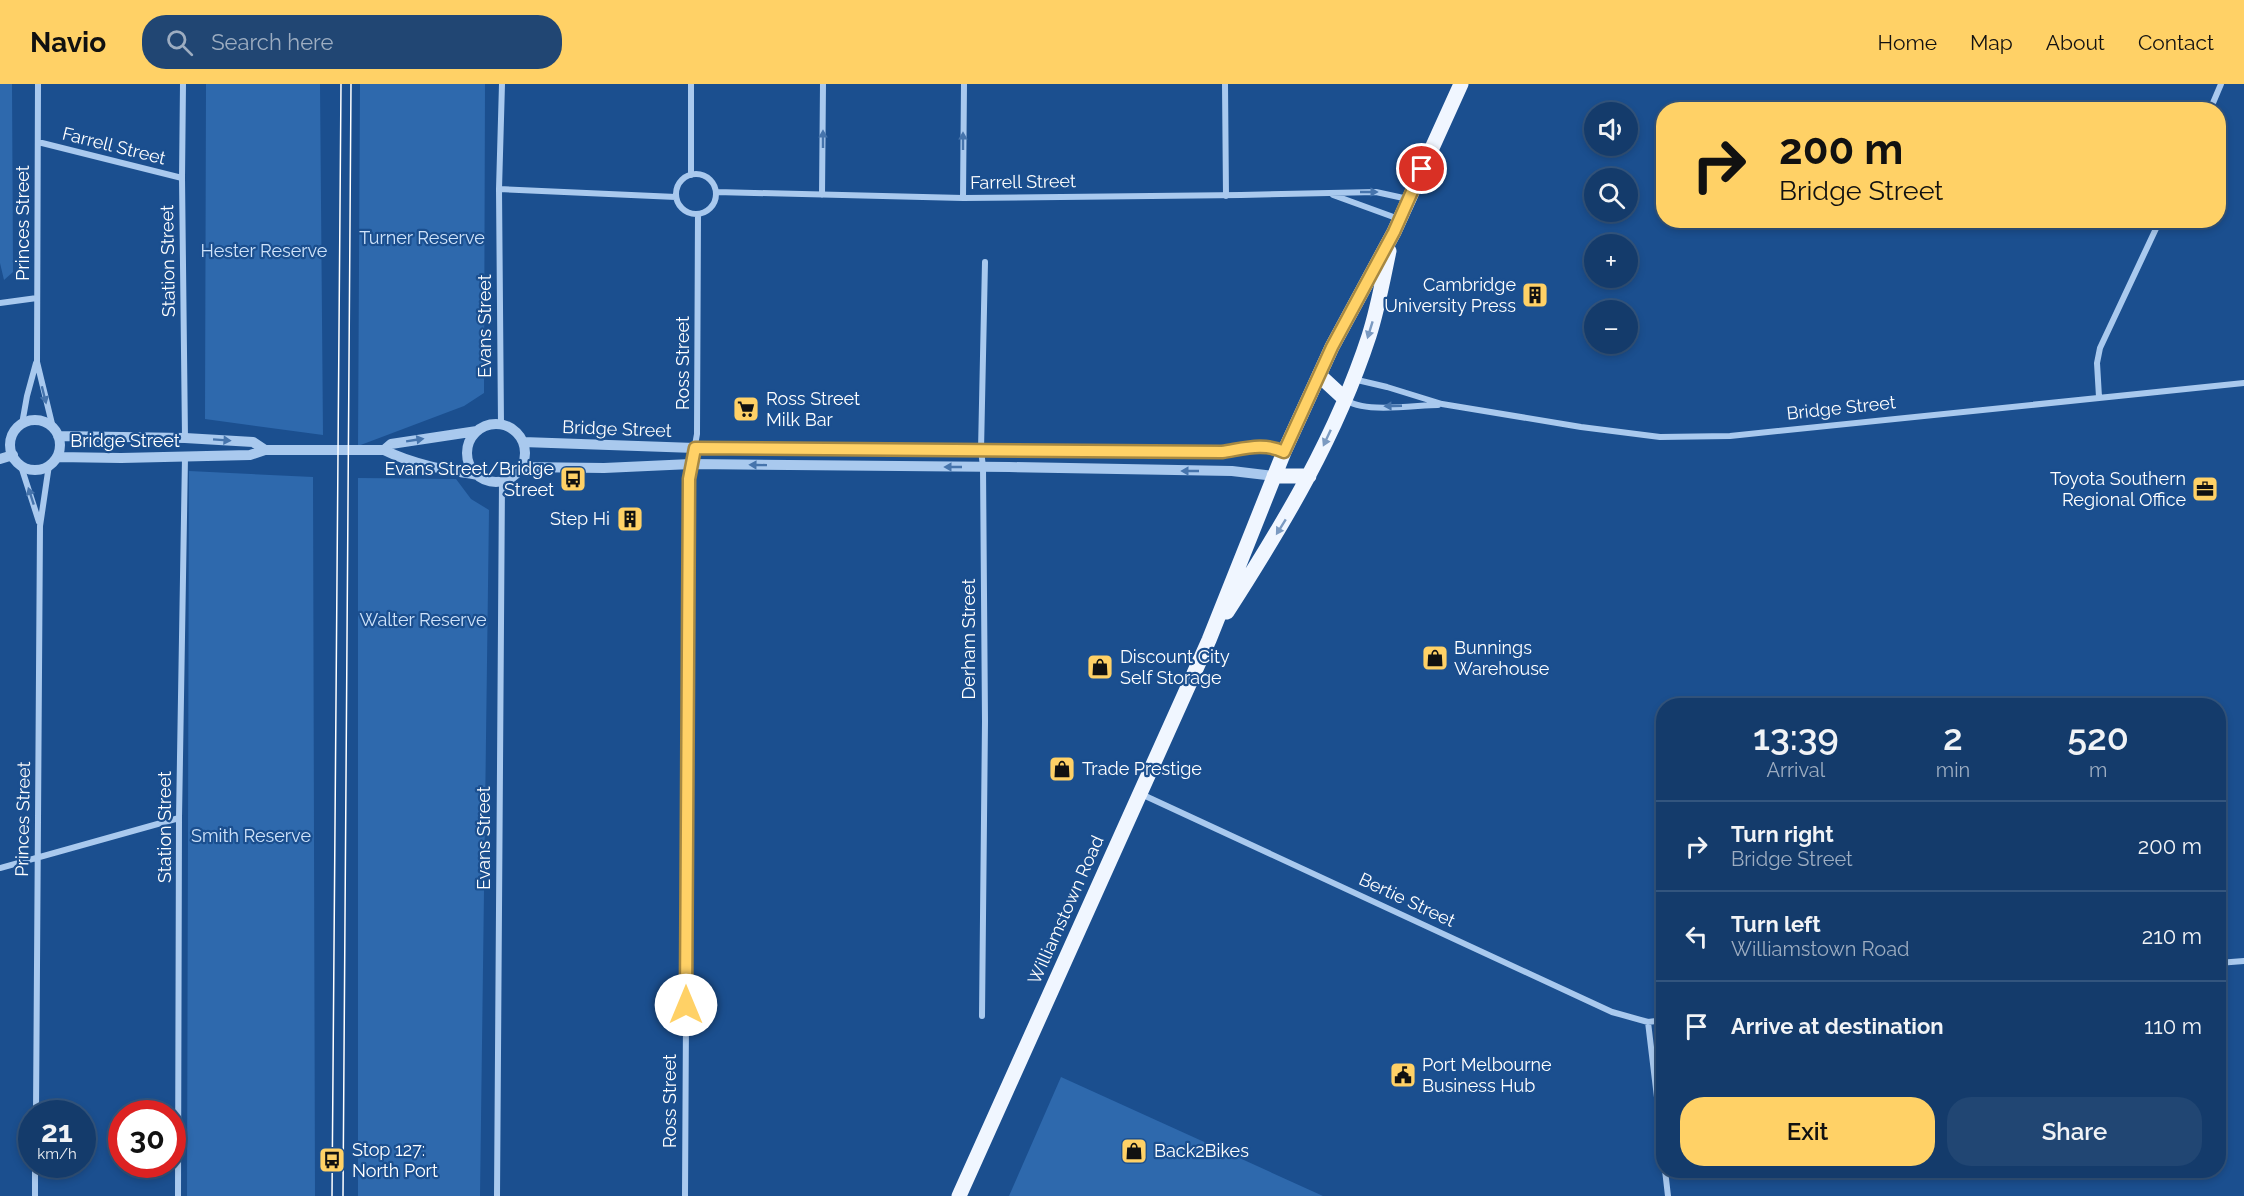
<!DOCTYPE html>
<html lang="en">
<head>
<meta charset="utf-8">
<style>
	body { margin:0; font-family:Raleway,sans-serif; background:#214673; color:#f1f3f6; height:100vh; display:flex; flex-direction:column; font-size:22px; white-space:nowrap }
	* { box-sizing:border-box; margin:0 }
	p { font-size:20px; color:#9dadc1 }
	.icon { flex:none; width:33px; height:33px; fill:none; stroke:currentColor; stroke-width:2; stroke-linecap:round; stroke-linejoin:round }
	.map { position:relative; flex:1; overflow:hidden }
	.details { position:absolute; left:1656px; top:614px; width:570px; height:480px; display:flex; flex-direction:column; background:#143b6b; border-radius:24px; box-shadow:0 3px 9px #0003,0 0 0 2px #33557e }
	.details>* { flex:none }
	.banner { position:absolute; left:1656px; top:18px; width:570px; height:126px; border-radius:24px; box-shadow:0 3px 9px #0003,0 0 0 2px #33557e; background:#ffd166; color:#111; overflow:hidden }
	.buttons { position:absolute; left:1584px; top:18px; display:grid; gap:12px }
	.buttons a { display:grid; place-items:center; width:54px; height:54px; border-radius:50%; background:#143b6b; box-shadow:0 3px 9px #0003,0 0 0 2px #33557e; font-size:30px }
	.speed { position:absolute; left:18px; top:1016px; display:flex; gap:12px; font-size:30px; font-weight:700; text-align:center }
	.speed>* { display:grid; place-content:center; width:78px; height:78px; border-radius:50%; background:#143b6b; box-shadow:0 3px 9px #0003,0 0 0 2px #33557e; line-height:1 }
	.speed small { font-size:15px; font-weight:400 }
	.speed .limit { border:9px solid #d22; background:#fff; color:#111 }
	.pin { position:absolute; display:grid; place-items:center; width:51px; height:51px; color:#fff; margin:-26px; border:3px solid #fff; border-radius:50%; box-shadow:0 2px 6px #0007 }
	.me { position:absolute; width:66px; margin:-33px; rotate:0deg; stroke-linejoin:round; filter:drop-shadow(0 0 4px #0008) }
	.turn { display:flex; align-items:center; gap:21px; height:126px; padding:0 24px; font-size:27px }
	.turn .icon { width:78px; height:78px; stroke-width:2.5 }
	.turn b { display:block; font-size:42px; line-height:51px }
	.eta { display:flex; justify-content:space-evenly; align-items:center; height:102px; text-align:center }
	.eta b { font-size:36px; font-weight:600; line-height:42px }
	.cta { display:flex; gap:12px; margin-top:auto; padding:12px 24px }
	.cta a { flex:1; height:69px; border-radius:24px; background:#ffd166; color:#111; font-size:24px; font-weight:600; line-height:69px; text-align:center }
	.cta a+a { background:#214673; color:#f1f3f6 }
	ul { padding:0; list-style:none }
	li { display:flex; align-items:center; gap:18px; height:90px; padding:0 24px; border-top:2px solid #33557e }
	li div { flex:1 }
	li b { display:block; font-size:22px }
	li em { font-style:normal }
	header { display:flex; align-items:center; gap:36px; box-sizing:border-box; height:84px; padding:0 30px; background:#ffd166; color:#111 }
	header strong { font-size:28px }
	nav { display:flex; gap:33px; margin-inline-start:auto; font-size:21px }
	.search { width:420px; height:54px; background:#214673; display:flex; align-items:center; gap:15px; box-sizing:border-box; padding:0 21px; border-radius:24px; color:#9dadc1; font-size:22px }
	.map>svg:first-child { display:block }
	.green { fill:#2e69ad }
	.lines { fill:none; stroke-linecap:round; stroke-linejoin:round }
	.minor { stroke:#a9c9ee; stroke-width:6 }
	.tertiary { stroke:#a9c9ee; stroke-width:10 }
	.primary { stroke:#f0f6ff; stroke-width:15 }
	.tram { stroke:#fff; stroke-width:1.5 }
	.oneway { fill:#4674ac }
	.oneway2 { fill:#7b9ac1 }
	.route-casing { stroke:#a68842; stroke-width:15 }
	.route { stroke:#ffd166; stroke-width:10 }
	.labels { text-anchor:middle; stroke-width:4.5; stroke-linejoin:round; paint-order:stroke }
	.street-label { font-size:18px; fill:#fff; stroke:#1b4f8f }
	.park-label { font-size:18px; fill:#cfe3fa; stroke:#1b4f8f }
	.poi-label { font-size:18px; fill:#fff; stroke:#1b4f8f; text-anchor:start }
</style>
</head>
<body>
<header>
<strong>Navio</strong>
<div class="search"><svg class="icon" aria-label="search" viewBox="0 0 24 24"><circle cx="10" cy="10" r="6"/><path d="M15 15l6 6"/></svg>Search here</div>
<nav><a>Home</a><a>Map</a><a>About</a><a>Contact</a></nav>
</header>
<div class="map">
<svg width="2244" height="1112" viewBox="0 0 2244 1112">
	<rect width="100%" height="100%" fill="#1b4f8f"/>
	<path class="green" d="M 0,0 L 12,0 L 13,188 L 4,196 L 0,179 Z
		M 206,0 L 320,0 L 323,351 L 205,335 Z
		M 360,0 L 485,0 L 484,309 L 464,322 L 358,362 Z
		M 189,387 L 313,393 L 315,1112 L 187,1112 Z
		M 358,394 L 456,395 L 471,415 L 489,426 L 480,1112 L 358,1112 Z
		M 1061,993 L 1323,1112 L 1009,1112 Z"/>
	<g class="lines">
		<path class="minor" d="M 38,0 L 37,278 L 53,344
			M 183,0 L 182,94 L 185,354
			M 1225,0 L 1226,112
			M 2210,26 L 2221,0
			M 38,58 L 182,94
			M676 110a20 20 0 1 1 40 0a20 20 0 1 1-40 0Z
			M 691,91 L 691,0
			M 499,105 L 676,113
			M 716,108 L 963,114 L 1241,111 L 1376,108 L 1408,115
			M 822,111 L 823,0
			M 1333,111 L 1399,135
			M 963,114 L 964,0
			M 0,219 L 37,214
			M 1353,295 L 1387,303 L 1442,320 L 1581,343 L 1660,353 L 1730,352 L 2244,299
			M 2099,313 L 2097,279 L 2100,264 L 2160,136
			M 1345,315 C 1362,330 1416,321 1438,321
			M 22,340 L 27,312 L 36,279
			M 501,340 L 499,105 L 502,0
			M 21,382 L 39,438
			M 1141,710 L 1612,928 L 1648,938 L 1664,936
			M 0,784 L 179,734
			M 2218,879 L 2244,877
			M 982,932 L 985,637 L 983,383 L 981,366 L 985,178
			M 1648,938 L 1664,1072
			M 36,1029 L 40,442 L 49,381
			M 1665,1086 L 1668,1112
			M 35,1112 L 35,1080
			M 178,1112 L 179,734 L 185,373
			M 497,1112 L 502,397
			M 685,1112 L 689,395 L 697,350 L 698,130"/>
		<path class="tertiary" d="M10 361a25 25 0 1 1 50 0a25 25 0 1 1-50 0Z
			M467 369a29 29 0 1 1 58 0a29 29 0 1 1-58 0Z
			M 58,352 L 185,354 L 253,358 L 265,366
			M 523,358 L 695,364 L 1222,368 C 1243,365 1263,358 1284,368
			M 384,366 L 391,360 L 477,347
			M 57,373 L 121,374 L 250,371 L 265,366 L 384,366 C 414,381 446,386 478,391
			M 0,375 L 13,371
			M 521,383 L 604,384 L 691,380 L 1009,383 L 1232,387 L 1274,392"/>
		<path class="primary" d="M 1319,291 L 1345,315
			M 1274,392 L 1309,392
			M 1227,528 C 1284,439 1336,353 1369,252 C 1378,224 1383,195 1389,167
			M 959,1112 L 1209,556 L 1284,368 L 1332,263 L 1394,148 L 1461,0"/>
		<path class="tram" d="M 332,1112 L 341,0
			M 343,1112 L 351,0"/>
	</g>
	<defs><path id="oneway-solid" d="M-6-.8H1V-3.2L6.5 0L1 3.2V.8H-6Z" transform="scale(1.5)"/></defs>
	<g class="oneway">
		<use href="#oneway-solid" transform="translate(823 55) rotate(-90)"/>
		<use href="#oneway-solid" transform="translate(963 57) rotate(-90)"/>
		<use href="#oneway-solid" transform="translate(1369 108)"/>
		<use href="#oneway-solid" transform="translate(44 311) rotate(76)"/>
		<use href="#oneway-solid" transform="translate(1393 322) rotate(178)"/>
		<use href="#oneway-solid" transform="translate(222 356) rotate(4)"/>
		<use href="#oneway-solid" transform="translate(415 356) rotate(-9)"/>
		<use href="#oneway-solid" transform="translate(758 381) rotate(-179)"/>
		<use href="#oneway-solid" transform="translate(953 383) rotate(-180)"/>
		<use href="#oneway-solid" transform="translate(1190 387) rotate(-180)"/>
		<use href="#oneway-solid" transform="translate(31 412) rotate(-108)"/>
	</g>
	<g class="oneway2">
		<use href="#oneway-solid" transform="translate(1370 246) rotate(107)"/>
		<use href="#oneway-solid" transform="translate(1327 354) rotate(115)"/>
		<use href="#oneway-solid" transform="translate(1281 443) rotate(122)"/>
	</g>
	<g class="lines">
		<defs>
			<path id="route" d="M 686,921 L 689,395 L 695,364 L 1222,368 C 1243,365 1264,358 1284,368 L 1332,263 L 1394,148 L 1422,85"/>
		</defs>
		<use href="#route" class="route-casing"/>
		<use href="#route" class="route"/>
	</g>
	<defs>
		<symbol id="building-square" viewBox="-11 -11 22 22"><rect x="-9" y="-9" width="18" height="18" rx="4" fill="#ffd166" stroke="#1b4f8f"/><path d="M-4-6H4V6H1V3H-1V6H-4ZM-2.5-4.3h1.7v1.8h-1.7ZM.8-4.3h1.7v1.8H.8ZM-2.5-1h1.7V.8h-1.7ZM.8-1h1.7V.8H.8Z" fill="#111"/></symbol>
		<symbol id="supermarket-square" viewBox="-11 -11 22 22"><rect x="-9" y="-9" width="18" height="18" rx="4" fill="#ffd166" stroke="#1b4f8f"/><path d="M-6-5.5h2.5l.6 2H6L4.5 2H-2.5L-4.4-4H-6ZM-1.5 3.2a1.3 1.3 0 1 0 .1 0ZM3 3.2a1.3 1.3 0 1 0 .1 0Z" fill="#111"/></symbol>
		<symbol id="bus-square" viewBox="-11 -11 22 22"><rect x="-9" y="-9" width="18" height="18" rx="4" fill="#ffd166" stroke="#1b4f8f"/><path d="M-5-6H5V4H4V6H2V4H-2V6H-4V4H-5ZM-3.5-4V0h7V-4ZM-3.5 1.2v1.5H-2V1.2ZM2 1.2v1.5H3.5V1.2Z" fill="#111"/></symbol>
		<symbol id="office-square" viewBox="-11 -11 22 22"><rect x="-9" y="-9" width="18" height="18" rx="4" fill="#ffd166" stroke="#1b4f8f"/><path d="M-6-3h4V-5.5h4V-3h4V5H-6ZM-1-4.5V-3h2v-1.5ZM-6 0V1H6V0Z" fill="#111"/></symbol>
		<symbol id="shop-square" viewBox="-11 -11 22 22"><rect x="-9" y="-9" width="18" height="18" rx="4" fill="#ffd166" stroke="#1b4f8f"/><path d="M-5-2.5h2.3a2.7 3.5 0 0 1 5.4 0H5L5.5 6h-11ZM-1.5-2.5h3a1.5 2.3 0 0 0-3 0Z" fill="#111"/></symbol>
		<symbol id="civic-square" viewBox="-11 -11 22 22"><rect x="-9" y="-9" width="18" height="18" rx="4" fill="#ffd166" stroke="#1b4f8f"/><path d="M-.6-6.5H3V-4.5H.6V-3L4-1V1h2V6H-6V1h2V-1L-.6-3ZM-1.2 2.5V6h2.4V2.5Z" fill="#111"/></symbol>
	</defs>
	<g fill-rule="evenodd">
		<use href="#building-square" x="1520" y="196" width="30" height="30"/>
		<use href="#supermarket-square" x="731" y="310" width="30" height="30"/>
		<use href="#bus-square" x="558" y="380" width="30" height="30"/>
		<use href="#office-square" x="2190" y="390" width="30" height="30"/>
		<use href="#building-square" x="615" y="420" width="30" height="30"/>
		<use href="#shop-square" x="1420" y="559" width="30" height="30"/>
		<use href="#shop-square" x="1085" y="568" width="30" height="30"/>
		<use href="#shop-square" x="1047" y="670" width="30" height="30"/>
		<use href="#civic-square" x="1388" y="976" width="30" height="30"/>
		<use href="#shop-square" x="1119" y="1052" width="30" height="30"/>
		<use href="#bus-square" x="317" y="1061" width="30" height="30"/>
	</g>
	<g class="labels">
		<g class="street-label">
			<text transform="translate(114 62) rotate(14)" y="6">Farrell Street</text>
			<text transform="translate(1023 98) rotate(-1)" y="6">Farrell Street</text>
			<text transform="translate(23 139) rotate(-90)" y="6">Princes Street</text>
			<text transform="translate(168 177) rotate(-91)" y="6">Station Street</text>
			<text transform="translate(485 242) rotate(-90)" y="6">Evans Street</text>
			<text transform="translate(683 279) rotate(-90)" y="6">Ross Street</text>
			<text transform="translate(1841 324) rotate(-6)" y="6">Bridge Street</text>
			<text transform="translate(617 345) rotate(2)" y="6">Bridge Street</text>
			<text x="125" y="363">Bridge Street</text>
			<text transform="translate(969 555) rotate(-90)" y="6">Derham Street</text>
			<text transform="translate(23 735) rotate(-89)" y="6">Princes Street</text>
			<text transform="translate(165 743) rotate(-90)" y="6">Station Street</text>
			<text transform="translate(484 754) rotate(-90)" y="6">Evans Street</text>
			<text transform="translate(1407 816) rotate(25)" y="6">Bertie Street</text>
			<text transform="translate(1066 826) rotate(-66)" y="6">Williamstown Road</text>
			<text transform="translate(670 1017) rotate(-90)" y="6">Ross Street</text>
		</g>
		<g class="park-label">
			<text x="422" y="160">Turner Reserve</text>
			<text x="264" y="173">Hester Reserve</text>
			<text x="423" y="542">Walter Reserve</text>
			<text x="251" y="758">Smith Reserve</text>
		</g>
		<g class="poi-label">
			<text x="1516" y="207" text-anchor="end">Cambridge<tspan x="1516" dy="21">University Press</tspan></text>
			<text x="766" y="321">Ross Street<tspan x="766" dy="21">Milk Bar</tspan></text>
			<text x="554" y="391" text-anchor="end">Evans Street/Bridge<tspan x="554" dy="21">Street</tspan></text>
			<text x="2186" y="401" text-anchor="end">Toyota Southern<tspan x="2186" dy="21">Regional Office</tspan></text>
			<text x="610" y="441" text-anchor="end">Step Hi</text>
			<text x="1454" y="570">Bunnings<tspan x="1454" dy="21">Warehouse</tspan></text>
			<text x="1120" y="579">Discount City<tspan x="1120" dy="21">Self Storage</tspan></text>
			<text x="1082" y="691">Trade Prestige</text>
			<text x="1422" y="987">Port Melbourne<tspan x="1422" dy="21">Business Hub</tspan></text>
			<text x="352" y="1072">Stop 127:<tspan x="352" dy="21">North Port</tspan></text>
			<text x="1154" y="1073">Back2Bikes</text>
		</g>
	</g>
</svg>
<div class="buttons">
<a><svg class="icon" aria-label="sound" viewBox="0 0 24 24"><path d="M4 9h4l5-4v14l-5-4H4zM17 9q2 3 0 6"/></svg></a>
<a><svg class="icon" aria-label="search" viewBox="0 0 24 24"><circle cx="10" cy="10" r="6"/><path d="M15 15l6 6"/></svg></a>
<a>+</a>
<a>−</a>
</div>
<div class="speed"><div>21<small>km/h</small></div><div class="limit">30</div></div>
<div class="pin" style="left:1422px;top:85px;background:#d93025"><svg class="icon" aria-label="arrive" viewBox="0 0 24 24"><path d="M6 21V4h12l-3 4 3 4H6"/></svg></div>
<svg class="me" style="left:686px;top:921px" viewBox="-20 -20 40 40"><circle r="19" fill="#fff"/><path d="M0-13L10 11 0 6-10 11z" fill="#ffd166"/></svg>
<div class="banner">
<div class="turn"><svg class="icon" aria-label="right" viewBox="0 0 24 24"><path d="M7 20v-9h11M14 6l5 5-5 5"/></svg><div><b>200 m</b>Bridge Street</div></div>
</div>
<section class="details">
<div class="eta">
<div><b>13:39</b><p>Arrival</p></div>
<div><b>2</b><p>min</p></div>
<div><b>520</b><p>m</p></div>
</div>
<ul>
<li><svg class="icon" aria-label="right" viewBox="0 0 24 24"><path d="M7 20v-9h11M14 6l5 5-5 5"/></svg><div><b>Turn right</b><p>Bridge Street</p></div><em>200 m</em></li>
<li><svg class="icon" aria-label="left" viewBox="0 0 24 24"><path d="M17 20v-9H6M10 6l-5 5 5 5"/></svg><div><b>Turn left</b><p>Williamstown Road</p></div><em>210 m</em></li>
<li><svg class="icon" aria-label="arrive" viewBox="0 0 24 24"><path d="M6 21V4h12l-3 4 3 4H6"/></svg><div><b>Arrive at destination</b></div><em>110 m</em></li>
</ul>
<div class="cta"><a>Exit</a><a>Share</a></div>
</section>
</div>
</body>
</html>
